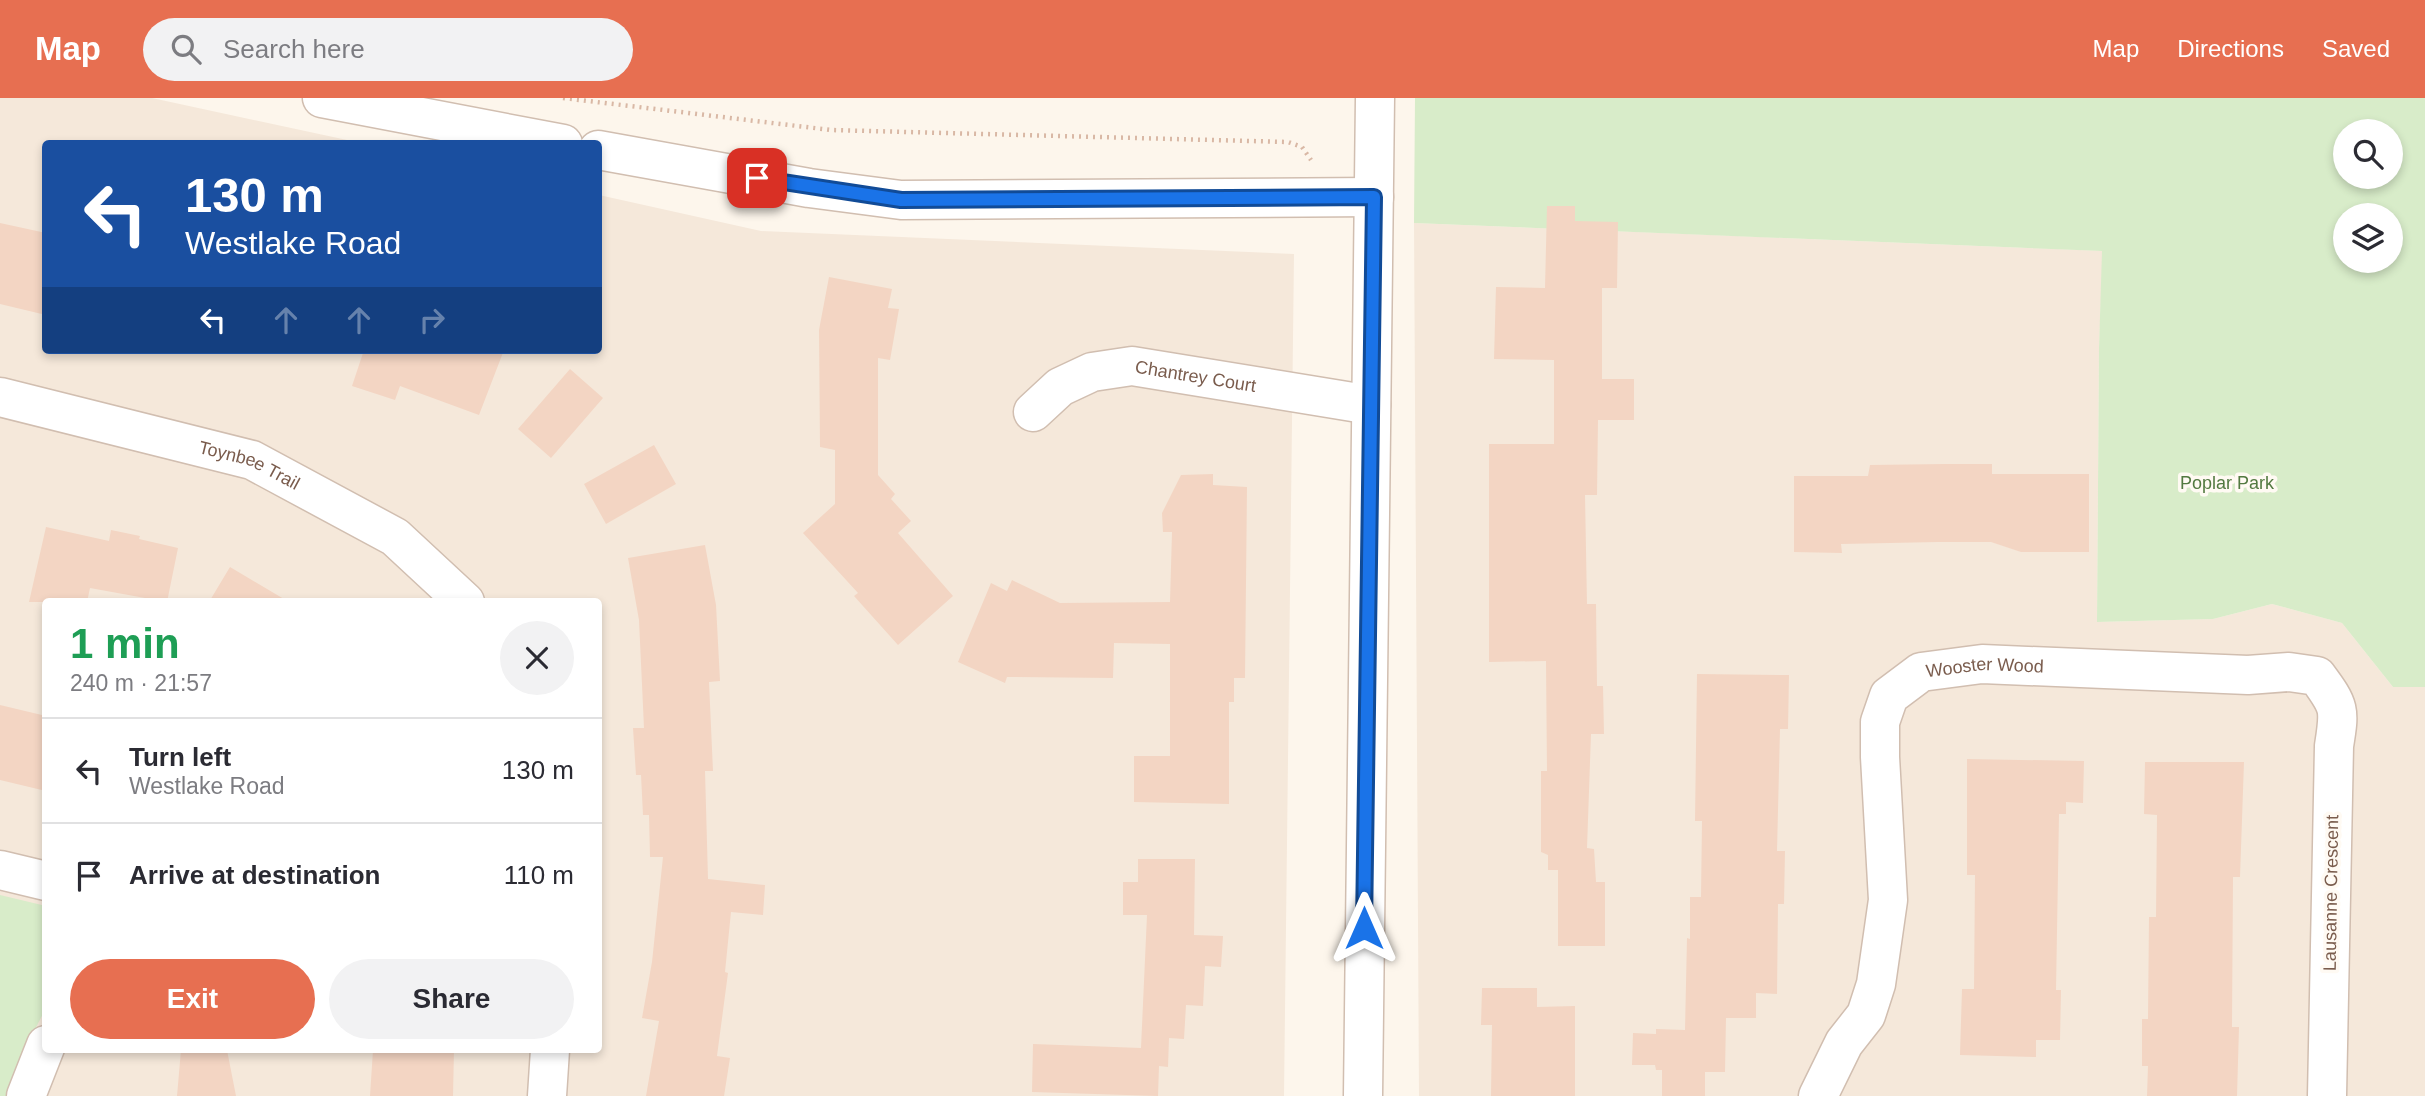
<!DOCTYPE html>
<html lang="en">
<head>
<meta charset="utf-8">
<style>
	body { margin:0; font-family:Arial,sans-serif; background:#f2f2f3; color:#2b2b33; height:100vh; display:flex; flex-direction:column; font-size:26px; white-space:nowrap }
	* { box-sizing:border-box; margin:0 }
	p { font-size:23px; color:#7c7c81 }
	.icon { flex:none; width:38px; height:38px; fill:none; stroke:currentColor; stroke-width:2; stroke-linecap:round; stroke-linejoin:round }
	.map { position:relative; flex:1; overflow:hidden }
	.side { position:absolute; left:42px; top:500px; width:560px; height:455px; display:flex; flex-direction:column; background:#fff; border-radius:7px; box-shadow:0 4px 10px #0003 }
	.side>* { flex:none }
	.top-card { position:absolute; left:42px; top:42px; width:560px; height:214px; border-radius:7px; box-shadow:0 4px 10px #0003; background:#1a4fa0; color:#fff; overflow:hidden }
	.fabs { position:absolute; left:2333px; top:21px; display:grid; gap:14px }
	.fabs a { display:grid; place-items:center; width:70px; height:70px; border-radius:50%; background:#fff; box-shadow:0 4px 10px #0003; font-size:35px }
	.pin { position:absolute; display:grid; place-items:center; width:60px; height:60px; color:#fff; margin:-30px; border-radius:14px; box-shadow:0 4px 10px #0006 }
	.me { position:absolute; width:77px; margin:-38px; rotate:0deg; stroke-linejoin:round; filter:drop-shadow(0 0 5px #0008) }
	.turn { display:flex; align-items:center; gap:24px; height:147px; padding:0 28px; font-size:32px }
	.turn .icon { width:91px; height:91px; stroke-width:2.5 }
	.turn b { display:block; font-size:49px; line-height:60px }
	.lanes { display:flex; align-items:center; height:66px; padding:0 28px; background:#0003; justify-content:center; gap:35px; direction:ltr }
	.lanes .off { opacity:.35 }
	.round { display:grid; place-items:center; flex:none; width:74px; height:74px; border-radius:37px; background:#f2f2f3 }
	.overview { display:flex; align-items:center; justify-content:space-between; height:119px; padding:0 28px }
	h1 { font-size:42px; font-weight:700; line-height:52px; color:#1e9e55 }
	.action { display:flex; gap:14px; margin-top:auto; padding:14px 28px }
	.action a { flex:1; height:80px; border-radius:42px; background:#e76f51; color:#fff; font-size:28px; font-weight:700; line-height:80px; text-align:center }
	.action a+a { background:#f2f2f3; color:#2b2b33 }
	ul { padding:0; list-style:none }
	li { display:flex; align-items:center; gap:21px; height:105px; padding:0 28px; border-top:2px solid #e1e1e2 }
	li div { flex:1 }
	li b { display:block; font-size:26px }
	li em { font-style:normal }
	header { display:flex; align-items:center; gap:42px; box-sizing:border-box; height:98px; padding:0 35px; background:#e76f51; color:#fff }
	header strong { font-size:33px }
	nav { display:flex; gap:38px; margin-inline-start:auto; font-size:24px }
	.search { width:490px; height:63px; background:#f2f2f3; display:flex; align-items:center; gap:18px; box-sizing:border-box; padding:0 24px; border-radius:38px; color:#7c7c81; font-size:26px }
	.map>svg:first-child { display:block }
	.residential { fill:#f5e8da; fill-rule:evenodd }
	.green { fill:#d8ecc9; fill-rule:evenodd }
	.building { fill:#f3d5c3 }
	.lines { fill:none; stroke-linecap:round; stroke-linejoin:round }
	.minor-casing { stroke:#d1beb0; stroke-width:41 }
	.tertiary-casing { stroke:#d1beb0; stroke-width:41 }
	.path { stroke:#d9b8a5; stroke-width:4.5; stroke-dasharray:2 5; stroke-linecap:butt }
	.minor { stroke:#fff; stroke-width:38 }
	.tertiary { stroke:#fff; stroke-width:38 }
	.route-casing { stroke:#114b97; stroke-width:18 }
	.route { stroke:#1a73e8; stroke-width:12 }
	.labels { text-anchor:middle; stroke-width:7; stroke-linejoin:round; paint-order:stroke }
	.street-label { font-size:18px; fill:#7a5c4d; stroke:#fffaf3 }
	.park-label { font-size:18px; fill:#537a41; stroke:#fffaf3 }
</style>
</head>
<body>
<header>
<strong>Map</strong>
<div class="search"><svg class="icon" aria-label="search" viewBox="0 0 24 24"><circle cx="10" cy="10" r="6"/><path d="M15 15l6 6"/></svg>Search here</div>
<nav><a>Map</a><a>Directions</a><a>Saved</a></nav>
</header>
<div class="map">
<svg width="2425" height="998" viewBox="0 0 2425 998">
	<rect width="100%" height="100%" fill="#fdf6ec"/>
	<path class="residential" d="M 0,0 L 152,0 L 361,45 L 46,46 L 46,252 L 598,252 L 599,97 L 761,133 L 1294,156 L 1284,998 L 0,998 ZM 46,504 L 598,504 L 598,952 L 46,952 Z
		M 1414,125 L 2103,153 L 2099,250 L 2097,524 L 2213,521 L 2272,506 L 2342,525 L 2393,589 L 2425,589 L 2425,998 L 1419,998 Z"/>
	<path class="green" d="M 1415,0 L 2425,0 L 2425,589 L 2393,589 L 2342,525 L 2272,506 L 2213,521 L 2097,524 L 2099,250 L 2102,153 L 1414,125 ZM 2345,33 L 2390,33 L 2390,79 L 2345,79 ZM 2345,117 L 2390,117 L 2390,163 L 2345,163 Z
		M 0,797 L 46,808 L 45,912 L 19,962 L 9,998 L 0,998 Z"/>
	<path class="building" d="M 1547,108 L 1575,108 L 1575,123 L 1618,124 L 1617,190 L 1602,190 L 1602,281 L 1634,281 L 1634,322 L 1598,322 L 1597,397 L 1585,397 L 1587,506 L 1596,506 L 1597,588 L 1603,588 L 1604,636 L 1591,636 L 1587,750 L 1594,751 L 1596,784 L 1605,784 L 1605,848 L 1558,848 L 1558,772 L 1548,772 L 1548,757 L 1541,754 L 1541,673 L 1547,673 L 1546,563 L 1489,564 L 1489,346 L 1554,346 L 1554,262 L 1494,261 L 1496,189 L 1545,190 Z
		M 0,125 L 46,135 L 46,217 L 0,206 Z
		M 829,179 L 892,191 L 888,210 L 899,211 L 890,262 L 878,260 L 878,377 L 895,396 L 891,401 L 911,423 L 898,435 L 953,498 L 898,547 L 854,498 L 858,495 L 803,435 L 835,406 L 835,352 L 820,349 L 819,232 Z
		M 364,252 L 504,252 L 479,317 L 400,288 L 395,302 L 352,288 Z
		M 570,271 L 603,300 L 551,360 L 518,331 Z
		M 654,347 L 676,386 L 606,426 L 584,386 Z
		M 1945,366 L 1992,366 L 1992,376 L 2089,376 L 2089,454 L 2021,454 L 1991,444 L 1938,444 L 1841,446 L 1842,455 L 1794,454 L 1794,378 L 1868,378 L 1870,367 Z
		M 1213,376 L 1213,387 L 1247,389 L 1245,580 L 1234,580 L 1234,604 L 1229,604 L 1229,706 L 1134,704 L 1134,658 L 1170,658 L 1170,546 L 1114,545 L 1113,580 L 1007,579 L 1005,585 L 958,564 L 991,485 L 1007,493 L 1012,482 L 1060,505 L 1170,504 L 1172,434 L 1163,434 L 1162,415 L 1181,377 Z
		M 46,429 L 109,443 L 111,432 L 140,438 L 139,441 L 178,450 L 167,504 L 90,490 L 87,504 L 29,504 Z
		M 705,447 L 716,507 L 720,583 L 709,584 L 713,673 L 705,673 L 708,781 L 765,787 L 763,817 L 731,814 L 725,874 L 728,875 L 717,958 L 730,960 L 724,998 L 646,998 L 659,923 L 642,920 L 652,864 L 663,759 L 650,759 L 649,717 L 643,717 L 641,677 L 636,677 L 633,630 L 644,630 L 639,522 L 628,460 Z
		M 230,469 L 289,504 L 209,504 Z
		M 1697,576 L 1789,577 L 1788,631 L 1780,631 L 1777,753 L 1785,753 L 1784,806 L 1778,806 L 1777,896 L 1756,895 L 1756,920 L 1726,920 L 1725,974 L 1705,974 L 1705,998 L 1662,998 L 1662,972 L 1656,972 L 1655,967 L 1632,967 L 1633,935 L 1656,936 L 1656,931 L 1685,932 L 1687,840 L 1690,841 L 1690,799 L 1701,799 L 1702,723 L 1695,723 Z
		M 0,607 L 46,618 L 46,693 L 0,682 Z
		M 1967,661 L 2084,663 L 2083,705 L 2066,704 L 2066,716 L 2059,716 L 2056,892 L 2061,892 L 2060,942 L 2036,942 L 2036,959 L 1960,957 L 1962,891 L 1974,891 L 1975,777 L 1967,777 Z
		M 2145,664 L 2244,664 L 2240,779 L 2233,779 L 2232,929 L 2239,929 L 2237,998 L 2147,998 L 2148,968 L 2142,968 L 2142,921 L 2148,921 L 2149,819 L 2156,819 L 2157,717 L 2144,716 Z
		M 1138,761 L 1195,761 L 1194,837 L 1223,838 L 1221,869 L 1205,868 L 1203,908 L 1186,907 L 1184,941 L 1169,940 L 1168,969 L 1159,968 L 1158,998 L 1032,994 L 1033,946 L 1141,950 L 1147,817 L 1123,817 L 1123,784 L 1138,784 Z
		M 1482,890 L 1537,890 L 1537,909 L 1575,908 L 1575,998 L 1491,998 L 1492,927 L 1481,927 Z
		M 181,952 L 227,952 L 236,998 L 177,998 Z
		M 373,952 L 454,952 L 453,998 L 370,998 Z"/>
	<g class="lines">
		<defs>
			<g id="minor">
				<path d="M 322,0 L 563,46"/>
				<path d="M 598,52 L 809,90 L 901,102 L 1374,99"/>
				<path id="s1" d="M 0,299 L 252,362 L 395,439 L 465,504"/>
				<path id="s2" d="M 1033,314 L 1060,289 L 1092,274 L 1132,268 L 1371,307"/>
				<path d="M 0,772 L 46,783"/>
				<path d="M 26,998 L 46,947"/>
				<path d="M 547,998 L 550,952"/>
				<path id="s3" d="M 1818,998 L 1844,945 L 1866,917 L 1876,886 L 1888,802 L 1880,659 L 1880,624 L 1889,598 L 1921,574 L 1982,566 L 2248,577 L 2289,574 L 2317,578 C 2340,609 2340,611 2334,648 L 2327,998"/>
			</g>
			<path id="tertiary" d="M 1363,998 L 1375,0"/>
		</defs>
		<use href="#minor" class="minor-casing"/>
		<use href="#tertiary" class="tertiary-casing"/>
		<path class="path" d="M 563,0 L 831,32 L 1288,44 L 1302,49 L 1311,62"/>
		<use href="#minor" class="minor"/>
		<use href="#tertiary" class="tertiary"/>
	</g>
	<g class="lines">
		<defs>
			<path id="route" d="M 757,80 L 901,102 L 1374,99 L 1364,830"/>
		</defs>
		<use href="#route" class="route-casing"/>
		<use href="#route" class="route"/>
	</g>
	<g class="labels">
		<g class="street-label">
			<text dy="6" stroke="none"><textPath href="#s2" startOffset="177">Chantrey Court</textPath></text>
			<text dy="6" stroke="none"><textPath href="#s1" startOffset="259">Toynbee Trail</textPath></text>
			<text dy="6" stroke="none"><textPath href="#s3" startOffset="522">Wooster Wood</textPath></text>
			<text transform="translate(2331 795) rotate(-89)" y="6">Lausanne Crescent</text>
		</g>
		<g class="park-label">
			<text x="2227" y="391">Poplar Park</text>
		</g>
	</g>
</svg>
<div class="fabs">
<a><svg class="icon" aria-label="search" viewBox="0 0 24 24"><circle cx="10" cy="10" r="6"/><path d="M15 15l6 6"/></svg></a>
<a><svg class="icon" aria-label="layers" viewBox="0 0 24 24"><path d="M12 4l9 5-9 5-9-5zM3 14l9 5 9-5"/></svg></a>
</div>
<div class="pin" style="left:757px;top:80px;background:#d93025"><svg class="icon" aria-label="arrive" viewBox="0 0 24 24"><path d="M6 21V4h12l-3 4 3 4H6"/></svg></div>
<svg class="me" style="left:1364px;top:830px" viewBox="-20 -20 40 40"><path d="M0-17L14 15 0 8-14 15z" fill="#1a73e8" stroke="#fff" stroke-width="4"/></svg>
<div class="top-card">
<div class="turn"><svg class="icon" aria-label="left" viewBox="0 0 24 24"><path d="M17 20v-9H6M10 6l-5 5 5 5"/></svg><div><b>130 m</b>Westlake Road</div></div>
<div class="lanes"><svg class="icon" aria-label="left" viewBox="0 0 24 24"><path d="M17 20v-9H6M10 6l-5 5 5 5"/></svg><svg class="icon off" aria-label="ahead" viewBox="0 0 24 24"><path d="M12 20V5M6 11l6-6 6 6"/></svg><svg class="icon off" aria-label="ahead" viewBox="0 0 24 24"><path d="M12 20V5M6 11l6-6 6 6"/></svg><svg class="icon off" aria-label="right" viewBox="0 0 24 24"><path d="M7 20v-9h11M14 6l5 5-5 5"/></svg></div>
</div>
<section class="side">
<div class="overview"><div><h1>1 min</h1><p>240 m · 21:57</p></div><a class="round"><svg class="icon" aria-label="close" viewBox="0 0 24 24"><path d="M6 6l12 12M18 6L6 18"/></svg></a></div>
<ul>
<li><svg class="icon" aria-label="left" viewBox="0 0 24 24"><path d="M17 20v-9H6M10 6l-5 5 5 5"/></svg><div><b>Turn left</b><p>Westlake Road</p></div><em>130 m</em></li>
<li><svg class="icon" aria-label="arrive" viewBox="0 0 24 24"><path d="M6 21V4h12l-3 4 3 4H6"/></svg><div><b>Arrive at destination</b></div><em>110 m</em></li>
</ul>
<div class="action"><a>Exit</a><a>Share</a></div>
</section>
</div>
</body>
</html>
